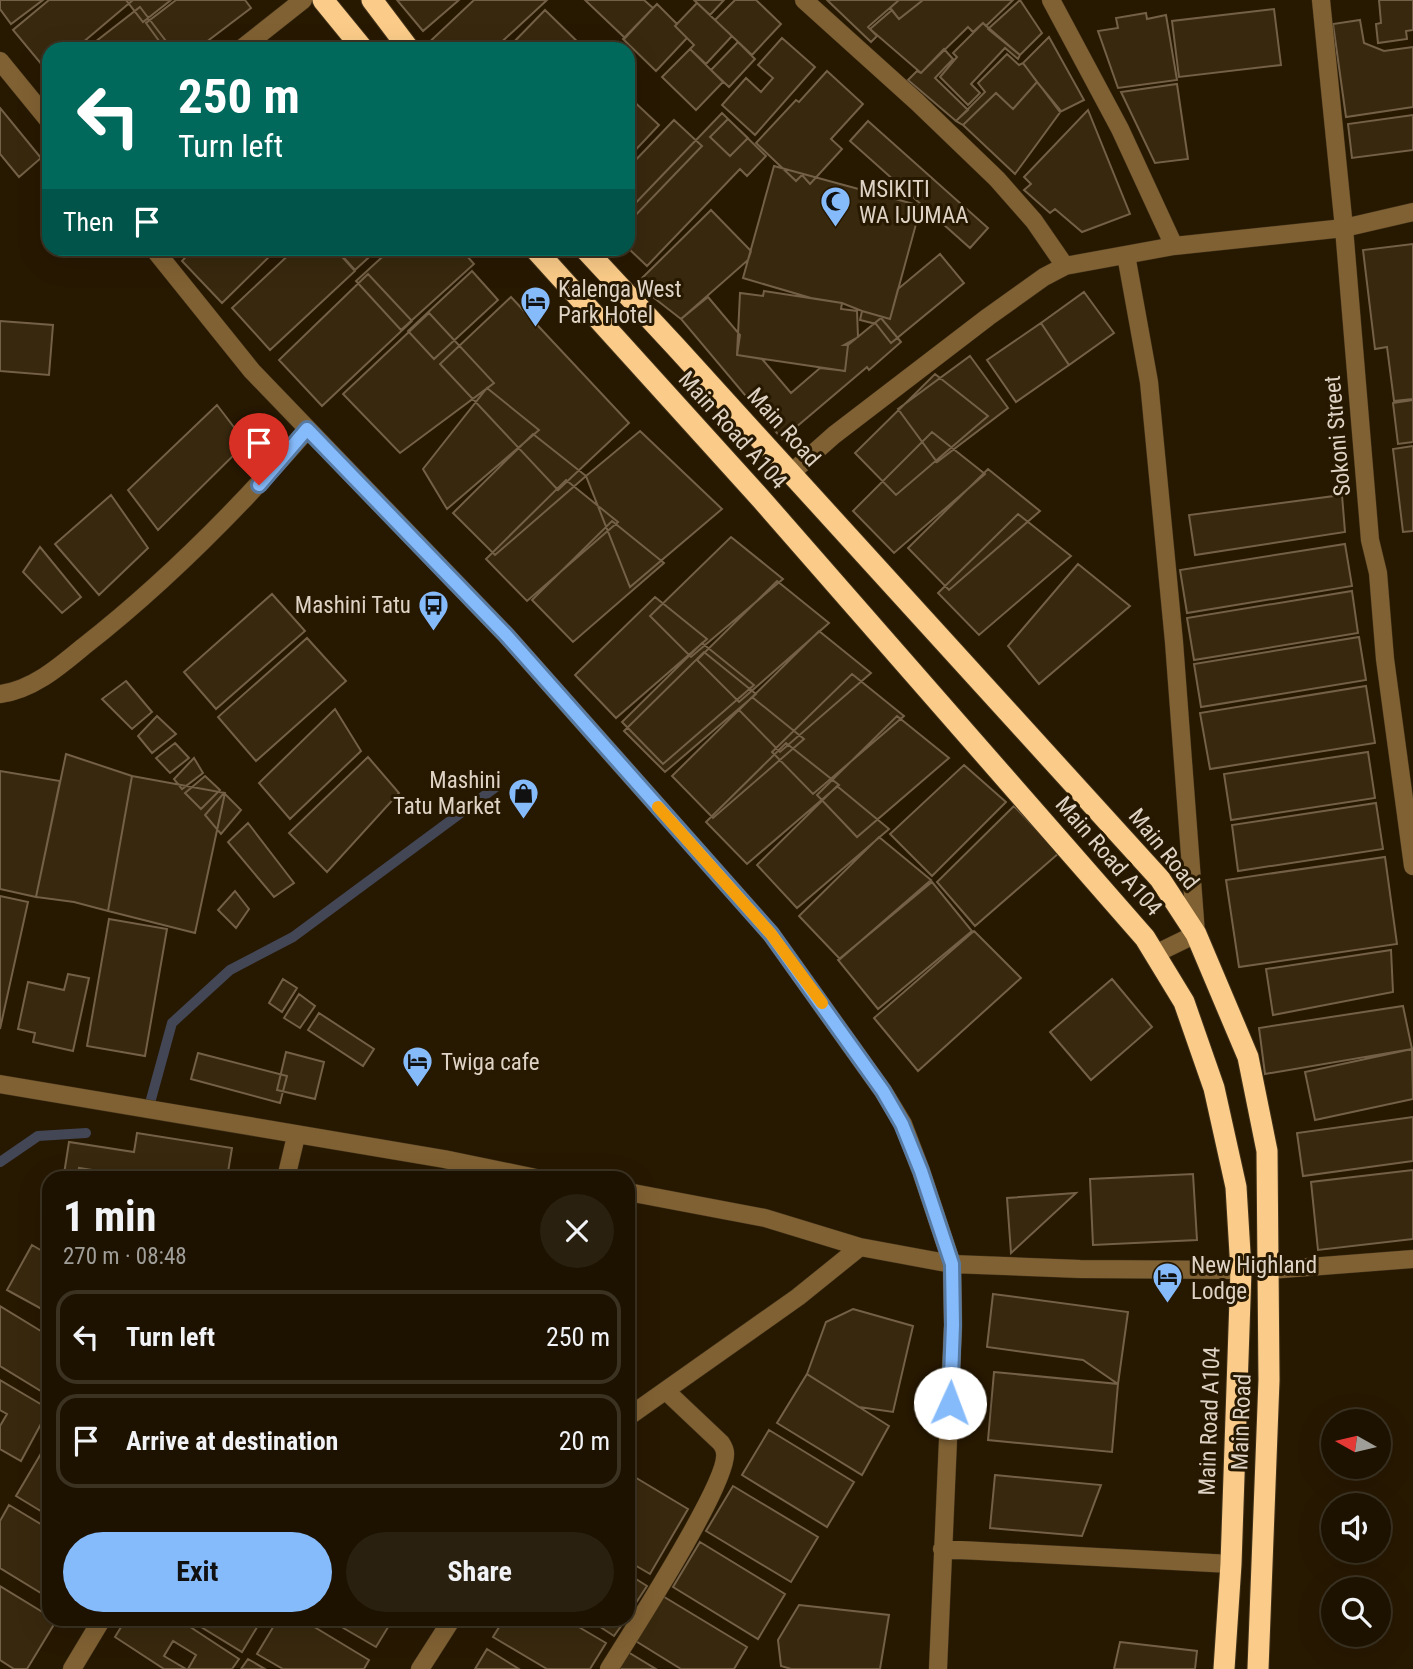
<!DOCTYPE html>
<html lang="en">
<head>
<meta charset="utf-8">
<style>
	body { margin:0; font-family:"Roboto Condensed",sans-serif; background:#2a200f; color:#f1f3f6; height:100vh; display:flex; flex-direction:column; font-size:26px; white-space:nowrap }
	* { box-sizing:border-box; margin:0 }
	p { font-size:23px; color:#a09e99 }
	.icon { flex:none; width:38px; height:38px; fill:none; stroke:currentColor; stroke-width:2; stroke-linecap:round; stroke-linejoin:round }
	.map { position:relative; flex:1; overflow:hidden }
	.sheet { position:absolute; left:42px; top:1171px; width:593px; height:455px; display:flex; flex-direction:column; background:#1d1200; border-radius:21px; box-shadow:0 7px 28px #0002,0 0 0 2px #3b3222 }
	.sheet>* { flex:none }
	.banner { position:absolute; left:42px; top:42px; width:593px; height:214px; border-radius:21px; box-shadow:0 7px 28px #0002,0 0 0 2px #3b3222; background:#00695c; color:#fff; overflow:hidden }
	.needle { width:46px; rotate:278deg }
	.controls { position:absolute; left:1321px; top:1409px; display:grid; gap:14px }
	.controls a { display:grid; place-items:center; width:70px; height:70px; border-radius:50%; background:#1d1200; box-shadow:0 7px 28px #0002,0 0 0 2px #3b3222; font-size:35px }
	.pin { position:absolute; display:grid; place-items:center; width:60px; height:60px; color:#fff; margin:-72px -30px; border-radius:50% 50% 50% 0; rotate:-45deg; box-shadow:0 0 7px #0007 }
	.pin .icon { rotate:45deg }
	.me { position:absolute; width:77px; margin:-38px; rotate:2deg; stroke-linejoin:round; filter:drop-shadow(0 0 5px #0008) }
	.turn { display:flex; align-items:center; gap:24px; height:147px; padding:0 21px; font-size:32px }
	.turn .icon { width:91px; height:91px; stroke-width:2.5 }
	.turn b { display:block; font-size:49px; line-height:60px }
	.then { display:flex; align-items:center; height:66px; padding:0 21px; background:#0003; gap:14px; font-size:26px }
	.round { display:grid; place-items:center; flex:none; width:74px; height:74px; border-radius:37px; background:#2a200f }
	.overview { display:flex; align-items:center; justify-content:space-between; height:119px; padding:0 21px }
	h1 { font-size:42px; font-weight:700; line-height:52px }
	.button { display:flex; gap:14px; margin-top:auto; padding:14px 21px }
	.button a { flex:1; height:80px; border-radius:42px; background:#86bbfb; color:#111; font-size:28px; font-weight:700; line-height:80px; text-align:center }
	.button a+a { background:#2a200f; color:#f1f3f6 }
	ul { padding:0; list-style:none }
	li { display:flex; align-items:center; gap:21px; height:94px; margin:0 14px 10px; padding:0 7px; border:4px solid #3b3222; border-radius:21px }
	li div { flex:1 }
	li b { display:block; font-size:26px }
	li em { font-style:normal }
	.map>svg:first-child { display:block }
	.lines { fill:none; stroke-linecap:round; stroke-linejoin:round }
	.stream { stroke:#434655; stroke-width:10 }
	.building { fill:#38280e; stroke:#736046; stroke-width:2 }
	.minor-casing { stroke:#41321b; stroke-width:19 }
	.highway-casing { stroke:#41321b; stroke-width:23 }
	.minor { stroke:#806133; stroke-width:18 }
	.highway { stroke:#fbcc89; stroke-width:21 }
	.route-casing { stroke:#577aa3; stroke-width:18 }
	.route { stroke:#86bbfb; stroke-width:12 }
	.slow { stroke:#f59e0b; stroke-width:12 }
	.labels { text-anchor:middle; stroke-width:6; stroke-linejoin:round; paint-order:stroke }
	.poi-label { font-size:23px; fill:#ded3c4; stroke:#271800; text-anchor:start }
	.street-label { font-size:23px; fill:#ded3c4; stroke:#271800 }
</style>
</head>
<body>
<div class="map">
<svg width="1413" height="1669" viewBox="0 0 1413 1669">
	<rect width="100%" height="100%" fill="#271800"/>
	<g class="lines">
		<path class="stream" d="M 150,1103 L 172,1023 L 230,970 L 293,937 L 496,787
			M 0,1162 L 38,1136 L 86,1133"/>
	</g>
	<path class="building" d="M 0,0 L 43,0 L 11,24 L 0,9 Z
		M 49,0 L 133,0 L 75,49 L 49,49 L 48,72 L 13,30 Z
		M 126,0 L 171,0 L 143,22 Z
		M 176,0 L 245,0 L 251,8 L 197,49 L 165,49 L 146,23 Z
		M 397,0 L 459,0 L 423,31 Z
		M 474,0 L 547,0 L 494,49 L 422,49 Z
		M 585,0 L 644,0 L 653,8 L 625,38 Z
		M 694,0 L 724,0 L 710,15 Z
		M 735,0 L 756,0 L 781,24 L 752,55 L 715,20 Z
		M 827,0 L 899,0 L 868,27 L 877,36 L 871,42 Z
		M 899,0 L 923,0 L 899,19 L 890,8 Z
		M 923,0 L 1013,0 L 986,26 L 983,23 L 973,32 L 968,27 L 921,73 L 870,29 L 892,10 L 899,19 Z
		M 1020,0 L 1042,33 L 1020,55 L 988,29 Z
		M 1379,0 L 1413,0 L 1413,30 L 1406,31 L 1407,39 L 1378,43 L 1376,24 L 1381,23 Z
		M 697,3 L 732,36 L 706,64 L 690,49 L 694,45 L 675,26 Z
		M 657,4 L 677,24 L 675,26 L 687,38 L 656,71 L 623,39 Z
		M 140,7 L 172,49 L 86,49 Z
		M 1274,9 L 1281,65 L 1179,77 L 1172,21 Z
		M 545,10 L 585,49 L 507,49 Z
		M 1146,13 L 1147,19 L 1166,15 L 1177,80 L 1118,88 L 1098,31 L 1118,28 L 1116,18 Z
		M 1360,20 L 1364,43 L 1384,51 L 1413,47 L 1413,107 L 1346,117 L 1333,24 Z
		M 983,23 L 1020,55 L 1018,59 L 1005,48 L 971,84 L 980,93 L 968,105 L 940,77 L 957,57 L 953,53 Z
		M 1049,37 L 1084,100 L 1060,112 L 1023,63 Z
		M 782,38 L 815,67 L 755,135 L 722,105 L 746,78 L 761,92 L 773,78 L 758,65 Z
		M 738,42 L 755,59 L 729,87 L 711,70 Z
		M 690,49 L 723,82 L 696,110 L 662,77 Z
		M 944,49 L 953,59 L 935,78 L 968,110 L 956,121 L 908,80 L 917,71 L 921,73 Z
		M 1007,54 L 1019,65 L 1023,63 L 1037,82 L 1013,109 L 996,93 L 963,125 L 956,121 L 985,92 L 978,83 Z
		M 827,71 L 863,104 L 831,139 L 842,149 L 810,184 L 802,175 L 796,181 L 756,143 L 796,100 L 799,102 Z
		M 1037,82 L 1061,111 L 1015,174 L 963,125 L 996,93 L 1013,109 Z
		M 1177,84 L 1188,159 L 1155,163 L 1121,92 Z
		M 628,96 L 659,125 L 628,158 Z
		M 0,108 L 41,158 L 19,177 L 0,154 Z
		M 1088,110 L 1130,214 L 1082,232 L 1055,209 L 1050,213 L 1024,190 L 1031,184 L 1024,177 Z
		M 722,113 L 766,156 L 747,176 L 740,169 L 647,266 L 628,248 L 628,211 Z
		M 1413,115 L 1413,150 L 1352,158 L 1348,124 Z
		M 728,119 L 748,138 L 730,156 L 710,137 Z
		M 674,120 L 702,146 L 628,223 L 628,168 Z
		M 868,121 L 988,228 L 970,248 L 850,141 Z
		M 774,166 L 921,206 L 890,319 L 862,311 L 842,303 L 811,298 L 743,278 Z
		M 711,210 L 751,251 L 748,260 L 681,319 L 636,284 Z
		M 1413,244 L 1413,399 L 1394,401 L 1387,347 L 1375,349 L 1363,250 Z
		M 194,248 L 278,248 L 222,303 L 182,261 Z
		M 296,248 L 334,248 L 355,271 L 270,350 L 232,308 Z
		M 335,248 L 379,248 L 355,270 Z
		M 392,248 L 460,248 L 474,264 L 401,330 L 356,281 Z
		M 940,254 L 964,283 L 891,343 L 876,324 L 860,320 L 862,311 L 890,319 L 898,289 Z
		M 472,271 L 498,300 L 434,359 L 408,331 Z
		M 368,274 L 412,321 L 322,406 L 279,360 Z
		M 764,291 L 842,303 L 841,309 L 857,311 L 858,337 L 844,345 L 848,345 L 845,371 L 737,355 L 740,293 L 763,296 Z
		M 1084,292 L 1114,333 L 1069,365 L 1041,323 Z
		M 511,297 L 629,423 L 558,490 L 440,364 Z
		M 708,297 L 740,335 L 737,355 L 762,359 L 791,393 L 820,368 L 845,371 L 848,345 L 881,318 L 901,342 L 869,370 L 867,367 L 782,439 L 681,319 Z
		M 429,313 L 494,383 L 400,453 L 343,394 Z
		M 0,321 L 53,325 L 49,375 L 0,371 Z
		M 1041,323 L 1069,365 L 1016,402 L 987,360 Z
		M 970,356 L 1008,408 L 937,462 L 898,409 Z
		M 935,374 L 988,416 L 896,495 L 855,453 Z
		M 487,388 L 539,430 L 447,509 L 423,469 Z
		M 1413,400 L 1413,442 L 1398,444 L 1393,403 Z
		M 217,405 L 246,443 L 158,530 L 128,490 Z
		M 640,431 L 722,509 L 630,587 L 586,476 Z
		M 932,432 L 985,474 L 894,553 L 853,511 Z
		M 533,434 L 586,476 L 495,555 L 453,513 Z
		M 1413,446 L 1413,531 L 1403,532 L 1393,449 Z
		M 988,469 L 1040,511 L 949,590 L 908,548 Z
		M 566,480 L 618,522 L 527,601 L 486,559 Z
		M 111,495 L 148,548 L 99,595 L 55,544 Z
		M 1342,495 L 1345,532 L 1195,555 L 1189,515 Z
		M 1018,514 L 1071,556 L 979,635 L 938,593 Z
		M 612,521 L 664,563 L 573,642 L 532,600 Z
		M 731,537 L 783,579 L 691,657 L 650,616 Z
		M 1345,544 L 1352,586 L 1187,613 L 1180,570 Z
		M 40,547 L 81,597 L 62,613 L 23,572 Z
		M 1078,564 L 1130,606 L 1039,684 L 1008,646 Z
		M 777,581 L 829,623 L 739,702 L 697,660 Z
		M 1352,591 L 1358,633 L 1194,660 L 1187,618 Z
		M 272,594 L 305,631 L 216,709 L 184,672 Z
		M 655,597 L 707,639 L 616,718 L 575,675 Z
		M 819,631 L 871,673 L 780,752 L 739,710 Z
		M 1359,637 L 1366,680 L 1201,707 L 1194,664 Z
		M 307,638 L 346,681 L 256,761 L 218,717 Z
		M 702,643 L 754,685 L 663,764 L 622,722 Z
		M 704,652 L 756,694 L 665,772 L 624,731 Z
		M 852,674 L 904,716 L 813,794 L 772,752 Z
		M 126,681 L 152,712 L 132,729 L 102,699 Z
		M 1366,686 L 1375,743 L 1210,769 L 1200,713 Z
		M 752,697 L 804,739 L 713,818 L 672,776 Z
		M 335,709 L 361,751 L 290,819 L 259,783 Z
		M 157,716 L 176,734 L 152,753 L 138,736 Z
		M 897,716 L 949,758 L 857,837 L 817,795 Z
		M 175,743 L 189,758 L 170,773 L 156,758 Z
		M 786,743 L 839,785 L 747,864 L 706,822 Z
		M 1368,752 L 1375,798 L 1231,820 L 1224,774 Z
		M 66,754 L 132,776 L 108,911 L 74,902 L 36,897 Z
		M 368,757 L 399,793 L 327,872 L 289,833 Z
		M 194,758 L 203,773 L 182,789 L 174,779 Z
		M 964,765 L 1006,802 L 932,876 L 890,834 Z
		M 0,771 L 60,781 L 36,897 L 0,889 Z
		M 132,776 L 225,793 L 195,933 L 108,911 Z
		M 205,776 L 220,790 L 201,809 L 185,793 Z
		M 837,786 L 889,829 L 797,908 L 757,865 Z
		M 224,793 L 241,810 L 221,834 L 205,815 Z
		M 1376,803 L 1383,849 L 1238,871 L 1232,825 Z
		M 1014,806 L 1059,853 L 975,926 L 937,882 Z
		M 248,823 L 294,883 L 274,897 L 228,842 Z
		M 879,837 L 931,880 L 840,959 L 799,916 Z
		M 1385,857 L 1397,944 L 1239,967 L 1226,880 Z
		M 932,882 L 972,931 L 878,1009 L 838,960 Z
		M 235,891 L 249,909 L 236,928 L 218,910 Z
		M 0,896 L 28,902 L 0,1029 Z
		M 109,919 L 167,929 L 145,1056 L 87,1046 Z
		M 974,931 L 1021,978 L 918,1071 L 874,1018 Z
		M 1391,950 L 1393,992 L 1273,1015 L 1266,969 Z
		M 68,974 L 89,978 L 73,1051 L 33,1042 L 35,1033 L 18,1029 L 28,982 L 64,990 Z
		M 283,979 L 297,988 L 282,1012 L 269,1003 Z
		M 1112,979 L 1152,1027 L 1091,1080 L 1050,1032 Z
		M 299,994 L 315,1006 L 300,1028 L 284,1018 Z
		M 1403,1006 L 1412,1049 L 1265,1074 L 1259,1028 Z
		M 319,1013 L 374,1049 L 363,1066 L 308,1030 Z
		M 1412,1049 L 1413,1099 L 1315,1120 L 1305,1072 Z
		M 286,1052 L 324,1062 L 315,1099 L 277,1090 Z
		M 198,1053 L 287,1076 L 280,1103 L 191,1079 Z
		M 1413,1117 L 1413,1161 L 1303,1176 L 1297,1133 Z
		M 137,1133 L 232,1148 L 227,1178 L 176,1178 L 157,1175 L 156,1178 L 142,1178 L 79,1168 L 77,1176 L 64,1174 L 69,1142 L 134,1152 Z
		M 79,1168 L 142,1178 L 77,1178 Z
		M 1413,1170 L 1413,1239 L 1318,1250 L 1311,1182 Z
		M 1193,1174 L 1197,1240 L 1093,1245 L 1090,1179 Z
		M 1076,1193 L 1011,1253 L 1007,1198 Z
		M 32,1245 L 49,1255 L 49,1313 L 7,1290 Z
		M 993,1294 L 1128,1312 L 1118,1384 L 1083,1360 L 987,1347 Z
		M 0,1306 L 49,1336 L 49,1396 L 0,1366 Z
		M 853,1309 L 913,1326 L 893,1412 L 859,1407 L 807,1374 L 826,1322 Z
		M 994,1372 L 1118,1384 L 1112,1452 L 988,1440 Z
		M 807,1374 L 889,1426 L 862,1475 L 777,1423 Z
		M 0,1380 L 49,1409 L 21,1461 L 0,1449 L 0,1426 L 7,1414 L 0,1410 Z
		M 769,1430 L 854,1482 L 827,1527 L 742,1475 Z
		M 49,1440 L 49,1516 L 16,1496 Z
		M 628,1473 L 688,1509 L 650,1574 L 628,1561 Z
		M 995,1475 L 1101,1485 L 1082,1536 L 990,1528 Z
		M 733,1486 L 818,1537 L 791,1582 L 706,1531 Z
		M 9,1505 L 49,1529 L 49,1598 L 0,1568 L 0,1521 Z
		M 700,1542 L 785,1594 L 758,1639 L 673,1587 Z
		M 628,1574 L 647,1586 L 628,1615 Z
		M 0,1586 L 49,1616 L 49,1619 L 56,1621 L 27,1669 L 14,1669 L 0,1660 Z
		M 661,1595 L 747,1647 L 734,1669 L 681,1669 L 634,1640 Z
		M 799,1605 L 889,1615 L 880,1669 L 791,1669 L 781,1666 L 778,1640 Z
		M 126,1619 L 178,1619 L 239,1659 L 232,1669 L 188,1669 L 196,1655 L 173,1641 L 164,1656 L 186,1669 L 164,1669 L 115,1637 Z
		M 188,1619 L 262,1619 L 242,1652 Z
		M 278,1619 L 301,1619 L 369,1660 L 364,1669 L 283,1669 L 257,1654 Z
		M 328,1619 L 393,1619 L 376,1647 Z
		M 504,1619 L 565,1619 L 606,1643 L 590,1669 L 547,1669 L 493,1637 Z
		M 588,1619 L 626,1619 L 614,1636 Z
		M 1120,1642 L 1197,1651 L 1195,1669 L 1114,1669 Z
		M 487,1649 L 519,1669 L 475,1669 Z
		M 628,1652 L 656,1669 L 618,1669 Z
		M 248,1659 L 265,1669 L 241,1669 Z"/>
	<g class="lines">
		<defs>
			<path id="minor" d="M 804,0 L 917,102 L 997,179 L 1034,221 L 1065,266
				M 1051,0 L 1120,129 L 1174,246
				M 1321,0 L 1344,228 L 1370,540 L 1378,573 L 1385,659 L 1413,866
				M 241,49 L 303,0
				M 0,61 L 49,121
				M 153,248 L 252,371 L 506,635 L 771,934 L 883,1091 L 903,1124 L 921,1171 L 952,1264 L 953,1325 L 938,1669
				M 1126,255 L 1149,382 L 1174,642 L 1196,934 L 1155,954
				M 790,474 L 834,435 L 988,317 L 1044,277 L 1065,266 L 1174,246 L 1344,228 L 1413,212
				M 0,694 C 32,690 59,667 83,647 C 165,583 239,508 307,430
				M 0,1084 L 444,1159 L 536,1178
				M 286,1178 L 296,1136
				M 628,1192 L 765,1218 L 860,1247 L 952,1264 L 1080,1269 L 1241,1270
				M 1269,1270 L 1413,1259
				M 628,1417 L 798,1297 L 860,1247
				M 942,1549 L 1231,1564
				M 72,1669 L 102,1619
				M 420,1669 L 452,1619
				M 609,1669 C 630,1635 729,1482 725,1453 C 725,1449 723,1446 721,1443 L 666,1391"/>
			<path id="highway" d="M 323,0 L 363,49
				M 372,0 L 409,49
				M 534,248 L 762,500 L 1145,938 L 1184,1002 L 1214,1088 L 1236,1187 L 1241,1270 L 1231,1564 L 1224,1669
				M 584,248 L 676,347 L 1160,879 L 1196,934 L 1248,1057 L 1267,1151 L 1269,1380 L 1258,1669"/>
		</defs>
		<use href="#minor" class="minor-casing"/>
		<use href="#highway" class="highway-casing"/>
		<use href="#minor" class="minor"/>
		<use href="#highway" class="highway"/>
	</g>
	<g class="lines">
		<defs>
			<path id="route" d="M 259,485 L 307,429 L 506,635 L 771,934 L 883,1091 L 902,1124 L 921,1171 L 952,1264 L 953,1325 L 950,1403"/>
		</defs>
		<use href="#route" class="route-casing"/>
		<use href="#route" class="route"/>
		<path class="slow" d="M 658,807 L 771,934 L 822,1003"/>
	</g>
	<defs>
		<symbol id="mosque-pin" viewBox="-11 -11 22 30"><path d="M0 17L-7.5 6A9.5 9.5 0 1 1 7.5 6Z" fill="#86bbfb" stroke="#271800"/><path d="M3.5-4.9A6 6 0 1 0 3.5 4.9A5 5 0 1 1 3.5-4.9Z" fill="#111"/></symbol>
		<symbol id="hotel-pin" viewBox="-11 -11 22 30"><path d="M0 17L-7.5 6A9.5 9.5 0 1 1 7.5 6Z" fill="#86bbfb" stroke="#271800"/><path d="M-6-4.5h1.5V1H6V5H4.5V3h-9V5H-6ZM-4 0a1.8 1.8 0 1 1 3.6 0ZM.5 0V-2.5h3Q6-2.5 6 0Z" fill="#111"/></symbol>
		<symbol id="bus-pin" viewBox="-11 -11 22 30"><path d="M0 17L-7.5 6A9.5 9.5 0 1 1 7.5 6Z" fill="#86bbfb" stroke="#271800"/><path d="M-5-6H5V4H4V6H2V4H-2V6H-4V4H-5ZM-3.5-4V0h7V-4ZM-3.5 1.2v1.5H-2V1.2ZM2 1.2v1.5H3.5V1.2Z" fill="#111"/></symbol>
		<symbol id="shop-pin" viewBox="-11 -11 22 30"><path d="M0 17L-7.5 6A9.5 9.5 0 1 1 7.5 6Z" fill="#86bbfb" stroke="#271800"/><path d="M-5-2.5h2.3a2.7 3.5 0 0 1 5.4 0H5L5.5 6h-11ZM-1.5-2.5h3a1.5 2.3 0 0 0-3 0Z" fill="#111"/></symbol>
	</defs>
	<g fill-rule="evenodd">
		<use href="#mosque-pin" x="818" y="184" width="35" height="47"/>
		<use href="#hotel-pin" x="518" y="284" width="35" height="47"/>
		<use href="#bus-pin" x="416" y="588" width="35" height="47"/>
		<use href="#shop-pin" x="506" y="776" width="35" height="47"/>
		<use href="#hotel-pin" x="400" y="1044" width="35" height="47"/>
		<use href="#hotel-pin" x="1150" y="1260" width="35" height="47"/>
	</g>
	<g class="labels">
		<g class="poi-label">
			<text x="859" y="197">MSIKITI<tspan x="859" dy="26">WA IJUMAA</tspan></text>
			<text x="558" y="297">Kalenga West<tspan x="558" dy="26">Park Hotel</tspan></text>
			<text x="411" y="613" text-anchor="end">Mashini Tatu</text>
			<text x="501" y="788" text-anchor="end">Mashini<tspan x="501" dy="26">Tatu Market</tspan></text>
			<text x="441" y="1070">Twiga cafe</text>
			<text x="1191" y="1273">New Highland<tspan x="1191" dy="26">Lodge</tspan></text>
		</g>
		<g class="street-label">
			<text transform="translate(784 427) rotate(48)" y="8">Main Road</text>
			<text transform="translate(733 430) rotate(48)" y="8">Main Road A104</text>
			<text transform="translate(1337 436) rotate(-95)" y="8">Sokoni Street</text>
			<text transform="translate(1164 849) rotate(51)" y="8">Main Road</text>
			<text transform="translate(1109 856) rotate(49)" y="8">Main Road A104</text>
			<text transform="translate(1209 1421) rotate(-88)" y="8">Main Road A104</text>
			<text transform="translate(1241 1422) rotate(-88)" y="8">Main Road</text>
		</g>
	</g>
</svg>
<div class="controls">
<a><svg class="needle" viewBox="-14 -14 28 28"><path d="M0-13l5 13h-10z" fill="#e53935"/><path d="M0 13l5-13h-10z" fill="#a09e99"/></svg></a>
<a><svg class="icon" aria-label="sound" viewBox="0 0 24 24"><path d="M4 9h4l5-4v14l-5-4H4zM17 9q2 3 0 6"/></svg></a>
<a><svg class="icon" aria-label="search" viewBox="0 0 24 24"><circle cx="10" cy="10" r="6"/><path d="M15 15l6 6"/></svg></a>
</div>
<div class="pin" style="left:259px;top:485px;background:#d93025"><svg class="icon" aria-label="arrive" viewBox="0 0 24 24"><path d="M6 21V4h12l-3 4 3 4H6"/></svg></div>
<svg class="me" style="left:950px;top:1403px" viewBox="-20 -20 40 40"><circle r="19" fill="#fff"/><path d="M0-13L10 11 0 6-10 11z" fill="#86bbfb"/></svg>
<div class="banner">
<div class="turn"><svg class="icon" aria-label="left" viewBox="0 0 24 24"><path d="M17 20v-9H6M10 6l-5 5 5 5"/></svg><div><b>250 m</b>Turn left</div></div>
<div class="then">Then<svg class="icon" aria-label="arrive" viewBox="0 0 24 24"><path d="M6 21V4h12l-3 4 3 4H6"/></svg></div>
</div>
<section class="sheet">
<div class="overview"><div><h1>1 min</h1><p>270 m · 08:48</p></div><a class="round"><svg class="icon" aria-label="close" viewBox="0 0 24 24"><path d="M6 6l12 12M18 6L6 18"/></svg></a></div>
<ul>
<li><svg class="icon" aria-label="left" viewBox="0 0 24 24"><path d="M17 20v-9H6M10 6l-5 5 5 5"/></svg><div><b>Turn left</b></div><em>250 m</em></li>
<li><svg class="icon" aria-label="arrive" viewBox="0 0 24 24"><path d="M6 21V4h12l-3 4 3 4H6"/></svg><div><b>Arrive at destination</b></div><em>20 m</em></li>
</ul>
<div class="button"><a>Exit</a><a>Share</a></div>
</section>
</div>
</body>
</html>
